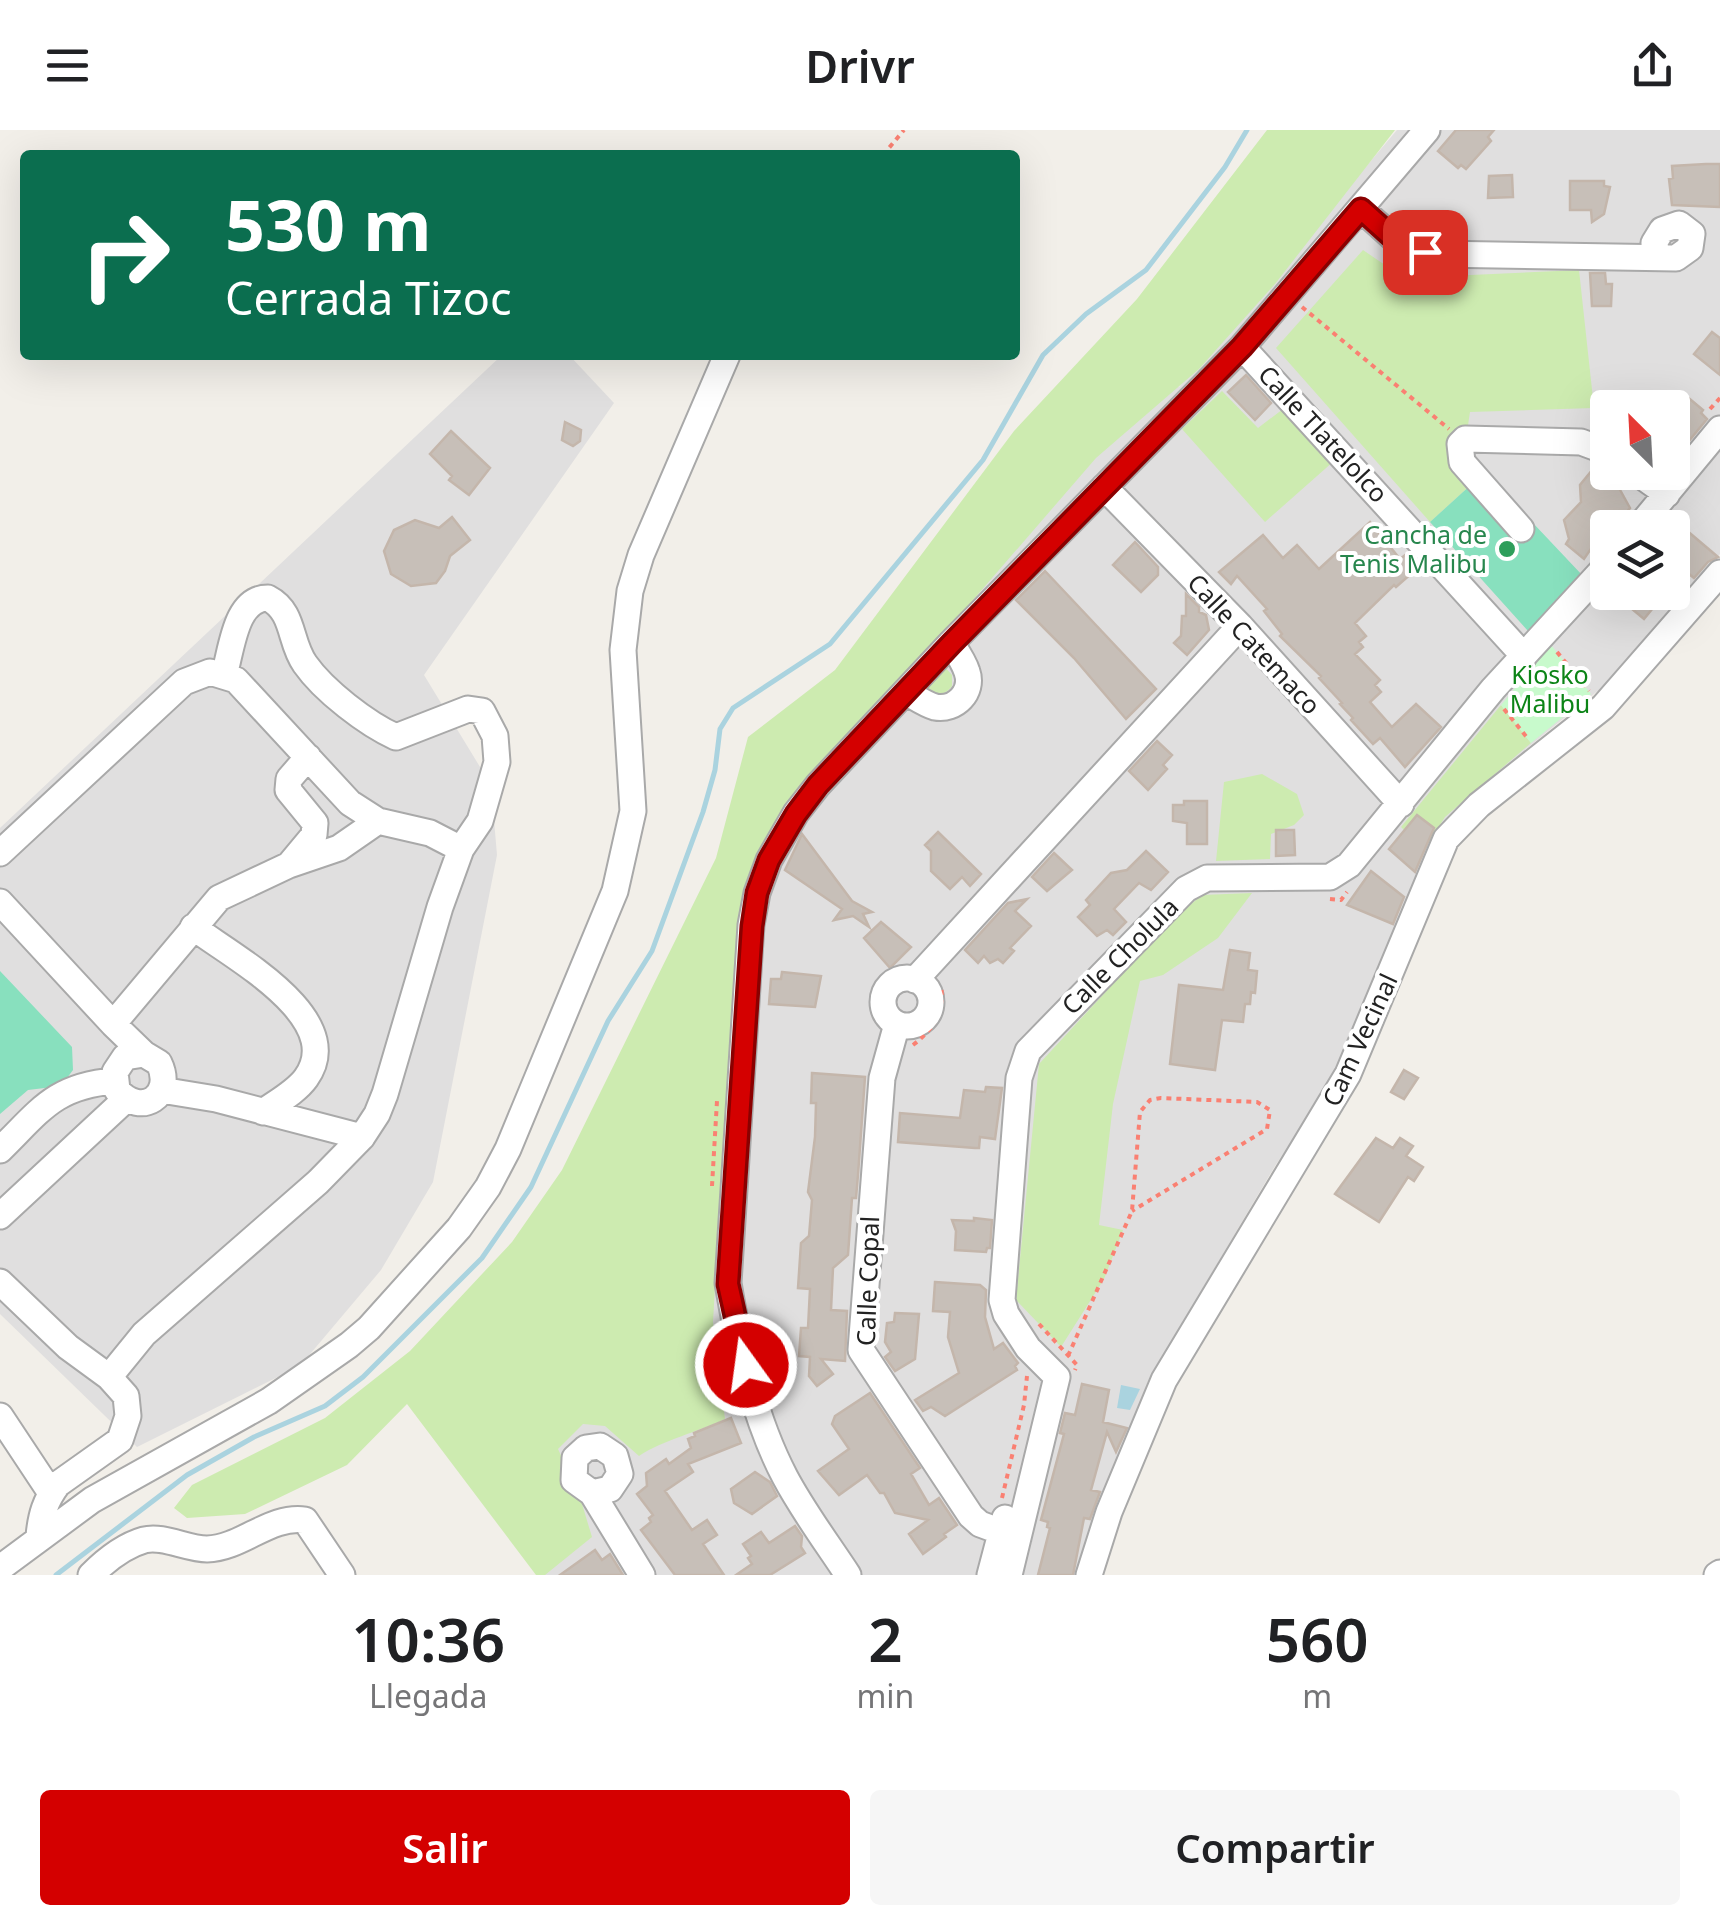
<!DOCTYPE html>
<html lang="es">
<head>
<meta charset="utf-8">
<style>
	body { margin:0; font-family:"Noto Sans",sans-serif; background:#f6f6f6; color:#202124; height:100vh; display:flex; flex-direction:column; font-size:38px; white-space:nowrap }
	* { box-sizing:border-box; margin:0 }
	p { font-size:32px; color:#757577 }
	.icon { flex:none; width:55px; height:55px; fill:none; stroke:currentColor; stroke-width:2; stroke-linecap:round; stroke-linejoin:round }
	.map { position:relative; height:1445px; overflow:hidden }
	.details { display:flex; flex-direction:column; background:#fff; flex:1 }
	.details>* { flex:none }
	.top-card { position:absolute; left:20px; top:20px; width:1000px; height:210px; border-radius:10px; box-shadow:0 10px 40px #0002; background:#0b6e4f; color:#fff; overflow:hidden }
	.needle { width:65px; rotate:336deg }
	.fabs { position:absolute; left:1590px; top:260px; display:grid; gap:20px }
	.fabs a { display:grid; place-items:center; width:100px; height:100px; border-radius:10px; background:#fff; box-shadow:0 10px 40px #0002; font-size:50px }
	.pin { position:absolute; display:grid; place-items:center; width:85px; height:85px; color:#fff; margin:-42px; border-radius:20px; box-shadow:0 5px 15px #0006 }
	.me { position:absolute; width:110px; margin:-55px; rotate:346deg; stroke-linejoin:round; filter:drop-shadow(0 0 8px #0008) }
	.turn { display:flex; align-items:center; gap:35px; height:210px; padding:0 40px; font-size:45px }
	.turn .icon { width:130px; height:130px; stroke-width:2.5 }
	.turn b { display:block; font-size:70px; line-height:85px }
	.eta { display:flex; justify-content:space-evenly; align-items:center; height:170px; text-align:center }
	.eta b { font-size:60px; font-weight:600; line-height:70px }
	.button { display:flex; gap:20px; margin-top:auto; padding:20px 40px }
	.button a { flex:1; height:115px; border-radius:10px; background:#d40000; color:#fff; font-size:40px; font-weight:600; line-height:115px; text-align:center }
	.button a+a { background:#f6f6f6; color:#202124 }
	header { display:flex; justify-content:space-between; align-items:center; height:130px; padding:0 40px; background:#fff; font-size:45px; font-weight:600 }
	.map>svg:first-child { display:block }
	.residential { fill:#e0dfdf; fill-rule:evenodd }
	.grass { fill:#cdebb0 }
	.park { fill:#c8facc }
	.pitch { fill:#88e0be }
	.water { fill:#aad3df }
	.lines { fill:none; stroke-linecap:round; stroke-linejoin:round }
	.stream { stroke:#aad3df; stroke-width:5 }
	.building { fill:#c7bfb8; stroke:#c4b6ab; stroke-width:2.5 }
	.minor-casing { stroke:#a9a9a9; stroke-width:29 }
	.path { stroke:#fa8072; stroke-width:4; stroke-dasharray:5 5; stroke-linecap:butt }
	.minor { stroke:#fff; stroke-width:25 }
	.route-casing { stroke:#8a0000; stroke-width:25 }
	.route { stroke:#d40000; stroke-width:18 }
	.leisure-dot { fill:#2e9e5b; stroke:#fff; stroke-width:4 }
	.labels { text-anchor:middle; stroke-width:8; stroke-linejoin:round; paint-order:stroke }
	.street-label { font-size:25px; fill:#222; stroke:#fff }
	.leisure-label { font-size:25px; fill:#27864d; stroke:#fff; text-anchor:end }
	.park-label { font-size:25px; fill:#0c8416; stroke:#fff }
</style>
</head>
<body>
<header><svg class="icon" aria-label="menu" viewBox="0 0 24 24"><path d="M4 6h16M4 12h16M4 18h16"/></svg>Drivr<svg class="icon" aria-label="share" viewBox="0 0 24 24"><path d="M12 15V3M7 8l5-5 5 5M5 13v7h14v-7"/></svg></header>
<div class="map">
<svg width="1720" height="1445" viewBox="0 0 1720 1445">
	<rect width="100%" height="100%" fill="#f2efe9"/>
	<path class="residential" d="M 1397,0 L 1720,0 L 1720,424 L 1621,542 L 1463,670 L 1440,700 L 1359,910 L 1275,1036 L 1148,1251 L 1077,1445 L 543,1445 L 485,1361 L 772,611 L 1139,225 L 1179,257 ZM 1608,278 L 1672,278 L 1672,342 L 1608,342 ZM 1608,398 L 1672,398 L 1672,462 L 1608,462 Z
		M 502,225 L 569,225 L 614,273 L 424,545 L 491,655 L 497,725 L 433,1052 L 381,1140 L 300,1236 L 137,1317 L 0,1184 L 0,698 Z"/>
	<path class="grass" d="M 1267,0 L 1395,0 L 1275,154 L 1199,239 L 1096,328 L 799,671 L 750,760 L 720,1071 L 713,1192 L 725,1289 C 698,1302 663,1310 639,1326 L 605,1296 L 583,1294 L 558,1319 L 579,1364 L 592,1407 L 545,1445 L 536,1445 L 407,1274 L 347,1335 L 245,1384 L 187,1388 L 174,1378 L 192,1355 L 325,1288 L 410,1221 L 512,1112 L 562,1040 L 716,728 L 748,607 L 835,540 L 1014,301 L 1137,169 Z
		M 1363,120 L 1404,148 L 1579,140 L 1594,278 L 1470,282 C 1466,306 1465,324 1485,342 L 1430,392 L 1276,218 Z
		M 1222,261 L 1258,298 L 1283,279 L 1334,331 L 1265,392 L 1182,299 Z
		M 943,535 L 952,545 L 952,556 C 943,568 934,565 924,557 Z
		M 1501,575 L 1531,613 L 1445,687 L 1424,720 L 1401,697 Z
		M 1262,644 L 1297,664 L 1304,685 L 1294,695 L 1271,704 L 1270,729 L 1216,731 L 1224,652 Z
		M 1252,763 L 1218,808 L 1163,845 L 1140,851 L 1113,974 L 1099,1095 L 1123,1100 L 1104,1149 L 1061,1217 L 1016,1170 L 1039,934 L 1174,788 L 1202,765 Z"/>
	<path class="park" d="M 1551,515 L 1591,564 L 1531,613 L 1501,575 Z"/>
	<path class="pitch" d="M 1485,342 L 1583,446 L 1528,501 L 1430,392 Z
		M 0,841 L 72,917 L 73,940 L 61,956 L 28,960 L 0,984 Z"/>
	<path class="water" d="M 1121,1255 L 1140,1259 L 1130,1280 L 1117,1278 Z"/>
	<g class="lines">
		<path class="stream" d="M 56,1445 L 187,1345 L 254,1307 L 325,1276 L 363,1247 L 482,1128 L 531,1057 L 608,891 L 652,821 L 703,682 L 715,640 L 720,599 L 733,578 L 830,514 L 983,330 L 1043,225 L 1086,184 L 1146,140 L 1225,37 L 1247,0"/>
	</g>
	<path class="building" d="M 1456,0 L 1494,0 L 1488,7 L 1491,11 L 1466,39 L 1461,35 L 1458,38 L 1438,21 Z
		M 1706,34 L 1720,34 L 1720,77 L 1672,75 L 1669,49 L 1673,48 L 1672,36 Z
		M 1512,45 L 1513,67 L 1488,68 L 1489,46 Z
		M 1570,51 L 1604,51 L 1604,56 L 1610,57 L 1604,84 L 1592,92 L 1591,80 L 1570,80 Z
		M 1590,143 L 1605,143 L 1606,154 L 1612,154 L 1611,176 L 1592,176 Z
		M 1712,202 L 1720,208 L 1720,245 L 1694,224 Z
		M 1246,245 L 1271,273 L 1255,290 L 1228,262 Z
		M 1685,265 L 1703,280 L 1701,283 L 1707,289 L 1679,323 L 1672,310 L 1672,280 Z
		M 565,292 L 581,300 L 580,311 L 573,316 L 562,310 Z
		M 451,301 L 490,338 L 469,365 L 449,350 L 452,346 L 430,324 Z
		M 1593,339 L 1605,355 L 1612,353 L 1619,358 L 1630,378 L 1614,398 L 1608,398 L 1608,410 L 1597,422 L 1595,424 L 1590,420 L 1584,429 L 1566,414 L 1569,409 L 1564,390 L 1581,372 L 1580,355 Z
		M 452,387 L 470,410 L 450,426 L 445,441 L 436,453 L 411,456 L 391,444 L 384,421 L 394,400 L 415,390 L 439,398 Z
		M 1672,388 L 1718,427 L 1708,432 L 1694,448 L 1684,440 L 1672,454 Z
		M 1370,392 L 1400,429 L 1408,423 L 1420,436 L 1396,457 L 1394,455 L 1355,493 L 1366,506 L 1359,512 L 1363,517 L 1355,524 L 1380,550 L 1375,555 L 1381,562 L 1370,572 L 1392,597 L 1416,574 L 1441,597 L 1405,637 L 1380,608 L 1373,614 L 1351,590 L 1353,588 L 1340,574 L 1342,573 L 1319,548 L 1321,546 L 1280,506 L 1282,504 L 1264,481 L 1267,479 L 1237,446 L 1231,454 L 1219,442 L 1263,405 L 1283,428 L 1297,415 L 1319,439 Z
		M 1135,412 L 1158,437 L 1158,445 L 1141,462 L 1113,435 Z
		M 1045,441 L 1156,559 L 1126,589 L 1074,528 L 1016,470 Z
		M 1624,462 L 1666,462 L 1644,489 L 1625,473 Z
		M 1186,464 L 1199,477 L 1199,482 L 1206,485 L 1209,500 L 1187,525 L 1174,513 L 1181,506 L 1182,486 L 1186,486 Z
		M 1157,611 L 1172,625 L 1163,635 L 1167,639 L 1148,660 L 1129,641 Z
		M 1184,671 L 1207,671 L 1207,714 L 1187,714 L 1187,693 L 1173,691 L 1173,675 L 1184,675 Z
		M 1417,685 L 1434,698 L 1415,742 L 1389,719 Z
		M 1276,700 L 1294,700 L 1295,725 L 1276,726 Z
		M 938,702 L 981,744 L 970,756 L 962,747 L 950,759 L 931,741 L 931,721 L 925,715 Z
		M 802,704 L 852,771 L 872,782 L 863,784 L 869,797 L 853,786 L 834,790 L 842,779 L 785,740 Z
		M 1146,721 L 1168,742 L 1151,760 L 1139,753 L 1114,779 L 1126,792 L 1113,805 L 1107,800 L 1097,806 L 1078,787 L 1090,775 L 1086,770 L 1111,743 L 1127,740 Z
		M 1054,723 L 1072,740 L 1047,761 L 1032,747 Z
		M 1371,741 L 1404,767 L 1393,794 L 1347,775 Z
		M 1027,769 L 1015,781 L 1031,796 L 1010,818 L 1014,821 L 1003,833 L 998,829 L 990,833 L 984,826 L 978,833 L 965,820 L 1008,773 Z
		M 881,792 L 911,817 L 890,838 L 864,808 Z
		M 1230,820 L 1250,823 L 1248,840 L 1257,841 L 1255,863 L 1251,862 L 1250,874 L 1245,874 L 1243,892 L 1222,890 L 1215,940 L 1170,934 L 1179,855 L 1223,860 Z
		M 782,842 L 821,846 L 815,877 L 769,874 L 771,849 L 781,849 Z
		M 1404,940 L 1418,948 L 1404,969 L 1391,962 Z
		M 812,943 L 865,947 L 858,1045 L 856,1068 L 852,1068 L 848,1125 L 833,1138 L 831,1180 L 847,1181 L 845,1231 L 821,1229 L 833,1244 L 817,1256 L 809,1246 L 810,1227 L 799,1226 L 801,1198 L 808,1198 L 810,1159 L 798,1158 L 801,1113 L 809,1106 L 812,1070 L 808,1062 L 815,1007 L 816,973 L 811,973 Z
		M 986,957 L 1002,958 L 995,1009 L 980,1007 L 979,1018 L 975,1018 L 898,1012 L 900,983 L 960,988 L 964,960 L 985,962 Z
		M 1376,1008 L 1393,1018 L 1400,1008 L 1413,1016 L 1406,1026 L 1423,1037 L 1414,1051 L 1408,1047 L 1379,1092 L 1335,1064 Z
		M 974,1088 L 992,1090 L 990,1118 L 987,1118 L 986,1122 L 955,1120 L 956,1101 L 952,1090 L 974,1091 Z
		M 935,1152 L 980,1155 L 986,1160 L 985,1187 L 994,1219 L 1003,1213 L 1018,1233 L 1015,1236 L 1017,1240 L 945,1286 L 931,1277 L 923,1281 L 915,1270 L 959,1243 L 948,1207 L 950,1182 L 933,1181 Z
		M 895,1183 L 919,1184 L 915,1229 L 895,1241 L 885,1227 L 891,1222 L 885,1212 L 887,1193 L 894,1192 Z
		M 1082,1254 L 1109,1260 L 1103,1292 L 1127,1298 L 1116,1322 L 1107,1302 L 1091,1360 L 1100,1362 L 1090,1389 L 1084,1388 L 1073,1445 L 1038,1445 L 1050,1398 L 1047,1397 L 1048,1392 L 1041,1390 L 1064,1304 L 1060,1303 L 1065,1283 L 1075,1285 Z
		M 870,1263 L 920,1338 L 911,1344 L 929,1375 L 939,1368 L 957,1395 L 944,1404 L 946,1407 L 923,1424 L 909,1404 L 928,1390 L 895,1383 L 884,1363 L 880,1363 L 867,1345 L 839,1365 L 818,1341 L 849,1319 L 832,1294 L 835,1286 Z
		M 731,1288 L 741,1313 L 688,1334 L 693,1342 L 665,1361 L 692,1400 L 707,1390 L 717,1405 L 703,1414 L 724,1445 L 675,1445 L 641,1400 L 651,1392 L 649,1388 L 653,1385 L 637,1364 L 647,1356 L 646,1343 L 666,1329 L 669,1334 L 691,1318 L 688,1309 L 695,1306 L 694,1303 Z
		M 755,1342 L 770,1352 L 777,1366 L 752,1384 L 734,1373 L 731,1359 Z
		M 795,1396 L 802,1406 L 801,1417 L 805,1423 L 770,1445 L 736,1445 L 752,1434 L 748,1428 L 751,1426 L 743,1414 L 761,1402 L 769,1413 Z
		M 595,1420 L 602,1430 L 610,1424 L 623,1445 L 560,1445 Z"/>
	<g class="lines">
		<defs>
			<path id="minor" d="M 1361,79 L 1401,115 L 1436,124 L 1676,128 L 1690,118 L 1692,104 L 1679,94 L 1662,100 L 1654,113 L 1658,126
				M 1242,217 L 1524,526
				M 1636,342 L 1667,364
				M 1104,357 L 1240,496 L 1401,674
				M 1638,398 L 1720,299
				M 1521,399 L 1462,332 L 1460,314 L 1465,309 L 1581,312 L 1608,322
				M 906,562 C 915,567 925,574 935,577 C 955,581 974,562 967,542 C 964,532 957,522 951,513
				M 0,723 L 184,552 L 210,542 L 236,550 L 350,673 L 378,691 L 430,703 L 461,719
				M 289,735 L 339,718 L 378,691
				M 0,772 L 113,894 L 144,924 L 159,933 C 175,966 141,988 117,960 L 115,942 L 125,927 L 144,924
				M 193,797 C 231,826 349,888 306,948 C 296,962 277,972 263,982
				M883 872a24 24 0 1 1 48 0a24 24 0 1 1-48 0Z
				M 915,850 L 1240,496
				M 113,894 L 219,768 L 289,735 L 314,705 L 315,693 L 288,660 L 289,649 L 308,627
				M 897,894 L 882,948 L 861,1220 L 971,1386 L 980,1394 L 1018,1408
				M 161,960 L 216,969 L 362,1007
				M 0,1020 C 40,981 54,956 114,951
				M 0,1086 L 125,970
				M 0,1152 L 68,1217 L 109,1247 L 126,1266 L 128,1286 L 120,1310 L 58,1354 C 45,1371 41,1385 39,1406
				M 109,1247 L 144,1204 L 318,1052 L 362,1007 L 377,984 L 385,964 L 440,777 L 461,719 L 480,691 L 497,632 L 495,606 L 482,581 L 468,579 L 396,607 C 367,594 324,561 305,534 C 289,512 295,482 268,468 C 235,468 232,519 224,545
				M 0,1286 L 51,1363
				M 592,1363 L 610,1359 L 620,1344 L 615,1326 L 600,1316 L 586,1318 L 575,1328 L 574,1350 L 592,1363 L 642,1445
				M 0,1438 L 92,1370 L 269,1271 L 349,1215 L 369,1198 L 459,1098 L 488,1057 L 508,1019 L 615,761 L 633,681 L 623,520 L 630,461 L 641,425 L 727,225
				M 91,1445 C 106,1430 123,1416 144,1410 C 163,1405 187,1419 207,1419 C 242,1418 270,1385 305,1390 L 342,1445
				M 848,1445 C 827,1413 803,1381 785,1347 C 754,1288 739,1218 728,1153 L 751,795 L 757,763 L 769,730 L 796,683 L 818,655 L 951,513 L 1242,217 L 1427,0
				M 990,1445 L 1005,1388
				M 1009,1445 L 1057,1247 L 1028,1218 L 1006,1184 L 1002,1170 L 1019,948 L 1028,921 L 1186,759 L 1207,748 L 1330,747 L 1349,735 L 1493,559 L 1608,434
				M 1089,1445 L 1109,1382 L 1164,1250 L 1348,944 L 1446,709 L 1479,675 L 1603,577 L 1720,443
				M 1717,1445 L 1720,1443"/>
		</defs>
		<use href="#minor" class="minor-casing"/>
		<path class="path" d="M 883,25 L 904,0
			M 1302,177 L 1449,299
			M 1710,279 L 1720,268
			M 1557,522 L 1589,561
			M 1504,579 L 1529,610
			M 1330,769 L 1341,770 L 1347,762
			M 913,915 C 933,900 945,881 941,855
			M 712,1056 L 717,971
			M 1039,1194 L 1077,1235 L 1075,1240
			M 1068,1226 L 1132,1081 L 1140,982 L 1150,970 L 1161,968 L 1257,972 L 1270,980 L 1267,999 L 1132,1081
			M 1002,1368 L 1024,1275 L 1027,1246"/>
		<use href="#minor" class="minor"/>
	</g>
	<g class="lines">
		<defs>
			<path id="route" d="M 746,1235 L 728,1154 L 752,796 L 757,763 L 769,730 L 796,684 L 818,655 L 952,513 L 1242,217 L 1361,79 L 1401,115 L 1425,122"/>
		</defs>
		<use href="#route" class="route-casing"/>
		<use href="#route" class="route"/>
	</g>
	<circle class="leisure-dot" cx="1507" cy="419" r="10"/>
	<g class="labels">
		<g class="street-label">
			<text transform="translate(1323 304) rotate(47)" y="9">Calle Tlatelolco</text>
			<text transform="translate(1254 514) rotate(47)" y="9">Calle Catemaco</text>
			<text transform="translate(1120 826) rotate(-45)" y="9">Calle Cholula</text>
			<text transform="translate(1360 910) rotate(-65)" y="9">Cam Vecinal</text>
			<text transform="translate(868 1151) rotate(-88)" y="9">Calle Copal</text>
		</g>
		<g class="leisure-label">
			<text x="1487" y="414">Cancha de<tspan x="1487" dy="29">Tenis Malibu</tspan></text>
		</g>
		<g class="park-label">
			<text x="1550" y="554">Kiosko<tspan x="1550" dy="29">Malibu</tspan></text>
		</g>
	</g>
</svg>
<div class="fabs">
<a><svg class="needle" viewBox="-14 -14 28 28"><path d="M0-13l5 13h-10z" fill="#e53935"/><path d="M0 13l5-13h-10z" fill="#757577"/></svg></a>
<a><svg class="icon" aria-label="layers" viewBox="0 0 24 24"><path d="M12 4l9 5-9 5-9-5zM3 14l9 5 9-5"/></svg></a>
</div>
<div class="pin" style="left:1425px;top:122px;background:#d93025"><svg class="icon" aria-label="arrive" viewBox="0 0 24 24"><path d="M6 21V4h12l-3 4 3 4H6"/></svg></div>
<svg class="me" style="left:746px;top:1235px" viewBox="-20 -20 40 40"><circle r="17" fill="#d40000" stroke="#fff" stroke-width="3"/><path d="M0-11L8 9 0 5-8 9z" fill="#fff"/></svg>
<div class="top-card">
<div class="turn"><svg class="icon" aria-label="right" viewBox="0 0 24 24"><path d="M7 20v-9h11M14 6l5 5-5 5"/></svg><div><b>530 m</b>Cerrada Tizoc</div></div>
</div>
</div>
<section class="details">
<div class="eta">
<div><b>10:36</b><p>Llegada</p></div>
<div><b>2</b><p>min</p></div>
<div><b>560</b><p>m</p></div>
</div>
<div class="button"><a>Salir</a><a>Compartir</a></div>
</section>
</body>
</html>
